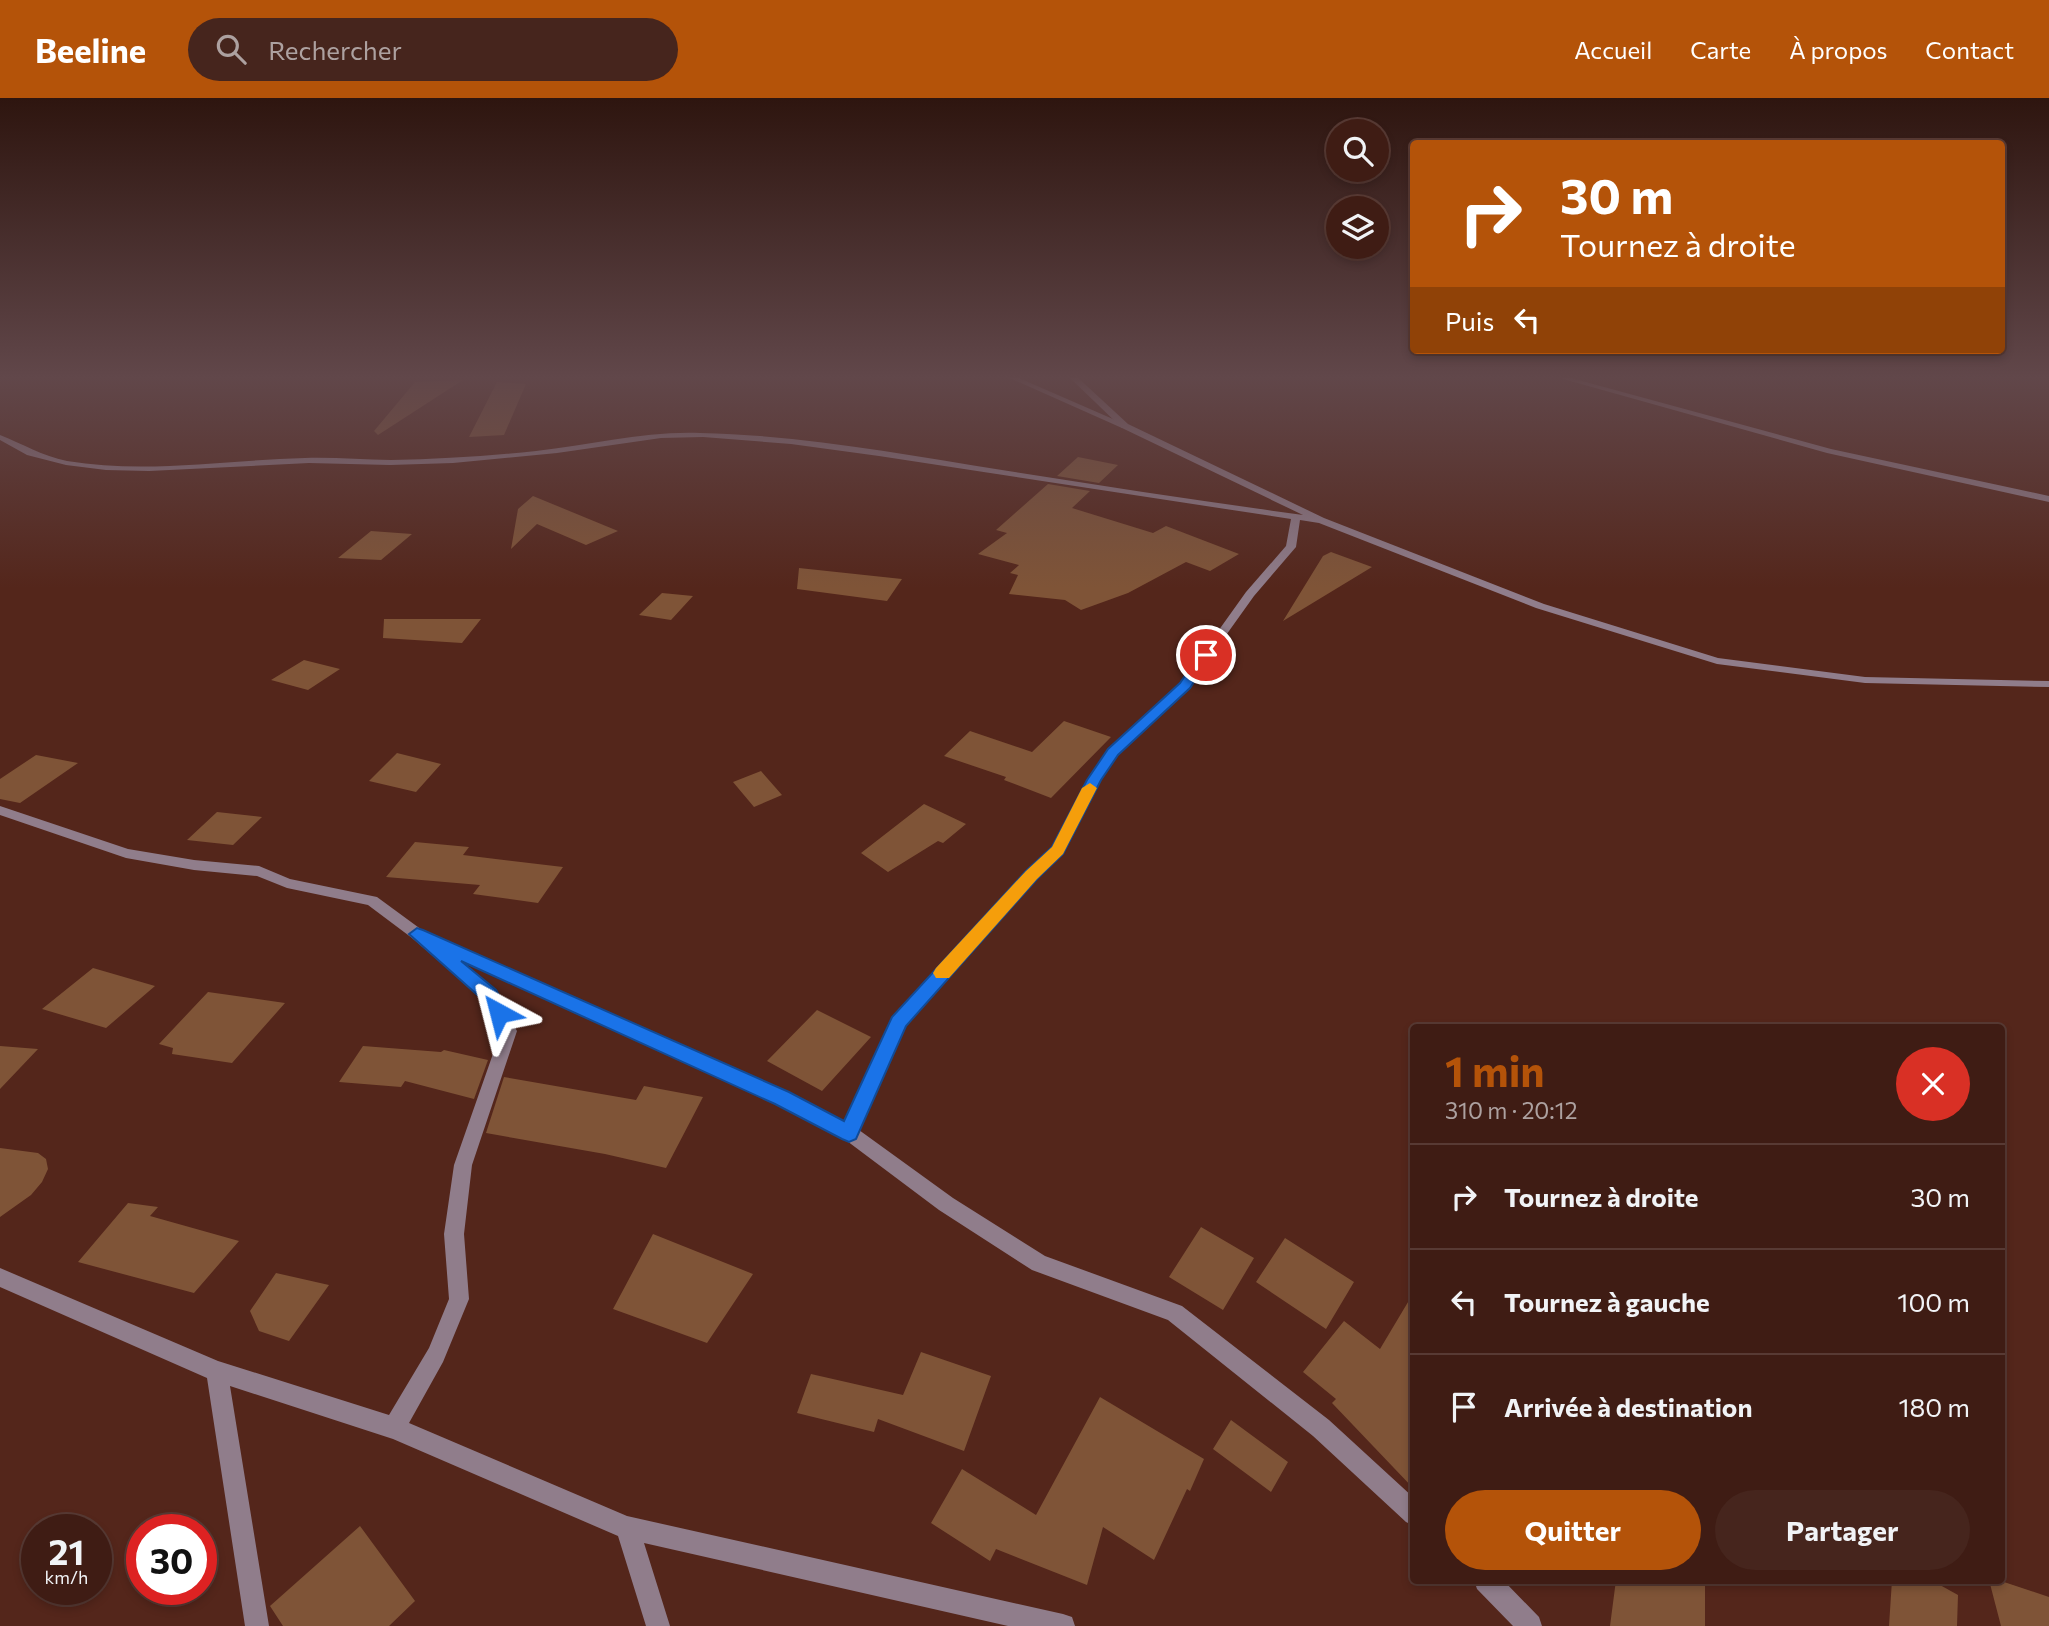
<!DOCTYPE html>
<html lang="fr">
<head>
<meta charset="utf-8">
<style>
	body { margin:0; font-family:Commissioner,sans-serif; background:#46251d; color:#f1f3f6; height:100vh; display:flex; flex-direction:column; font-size:26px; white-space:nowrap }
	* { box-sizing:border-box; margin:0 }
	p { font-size:23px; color:#ada1a0 }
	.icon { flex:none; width:38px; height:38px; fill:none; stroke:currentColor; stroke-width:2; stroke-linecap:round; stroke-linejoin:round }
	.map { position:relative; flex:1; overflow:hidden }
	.drawer { position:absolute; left:1410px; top:926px; width:595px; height:560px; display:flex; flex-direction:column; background:#3f1c14; border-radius:7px; box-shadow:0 4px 10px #0003,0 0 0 2px #583a34 }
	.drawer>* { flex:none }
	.hud { position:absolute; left:1410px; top:42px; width:595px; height:214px; border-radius:7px; box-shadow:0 4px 10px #0003,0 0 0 2px #583a34; background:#b45309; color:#fff; overflow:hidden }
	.fabs { position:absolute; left:1326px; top:21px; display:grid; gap:14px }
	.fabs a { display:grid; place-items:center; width:63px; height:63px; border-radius:50%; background:#3f1c14; box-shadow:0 4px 10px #0003,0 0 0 2px #583a34; font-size:35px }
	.speed { position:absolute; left:21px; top:1416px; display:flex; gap:14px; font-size:35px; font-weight:700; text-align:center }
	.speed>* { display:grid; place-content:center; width:91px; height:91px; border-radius:50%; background:#3f1c14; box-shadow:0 4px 10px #0003,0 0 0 2px #583a34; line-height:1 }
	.speed small { font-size:18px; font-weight:400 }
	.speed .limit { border:10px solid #d22; background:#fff; color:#111 }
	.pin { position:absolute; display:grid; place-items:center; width:60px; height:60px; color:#fff; margin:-30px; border:4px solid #fff; border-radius:50%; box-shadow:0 2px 7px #0007 }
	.me { position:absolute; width:77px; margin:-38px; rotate:322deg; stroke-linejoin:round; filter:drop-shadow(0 0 5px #0008) }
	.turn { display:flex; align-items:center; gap:24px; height:147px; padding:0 35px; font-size:32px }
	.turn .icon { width:91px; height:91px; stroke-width:2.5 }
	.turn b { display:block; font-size:49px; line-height:60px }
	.then { display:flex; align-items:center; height:66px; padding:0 35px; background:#0003; gap:14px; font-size:26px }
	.round { display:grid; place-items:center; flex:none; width:74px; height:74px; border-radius:37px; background:#46251d }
	.overview { display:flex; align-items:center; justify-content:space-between; height:119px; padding:0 35px }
	h1 { font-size:42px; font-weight:700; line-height:52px; color:#b45309 }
	.primary-button { display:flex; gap:14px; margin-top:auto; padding:14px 35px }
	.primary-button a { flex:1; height:80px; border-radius:42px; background:#b45309; color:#fff; font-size:28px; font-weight:700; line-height:80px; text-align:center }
	.primary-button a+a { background:#46251d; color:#f1f3f6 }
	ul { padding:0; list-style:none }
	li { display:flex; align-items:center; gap:21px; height:105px; padding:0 35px; border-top:2px solid #583a34 }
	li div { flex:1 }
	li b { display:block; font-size:26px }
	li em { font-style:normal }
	header { display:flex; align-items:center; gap:42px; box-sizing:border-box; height:98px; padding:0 35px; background:#b45309; color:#fff }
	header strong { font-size:33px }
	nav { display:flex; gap:38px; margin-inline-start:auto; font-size:24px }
	.search { width:490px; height:63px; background:#46251d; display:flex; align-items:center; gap:18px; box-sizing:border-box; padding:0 24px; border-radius:38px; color:#ada1a0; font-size:26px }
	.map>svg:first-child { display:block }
	.building { fill:#7f5437 }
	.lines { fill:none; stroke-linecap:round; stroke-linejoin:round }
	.lane { fill:#907d8b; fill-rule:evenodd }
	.street { fill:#907d8b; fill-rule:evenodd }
	.route { fill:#1a73e8; stroke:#114b97; stroke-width:2 }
	.slow { fill:#f59e0b }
</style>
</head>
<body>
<header>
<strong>Beeline</strong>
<div class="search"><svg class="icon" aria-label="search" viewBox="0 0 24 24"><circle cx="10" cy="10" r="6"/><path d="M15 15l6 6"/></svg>Rechercher</div>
<nav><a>Accueil</a><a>Carte</a><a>À propos</a><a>Contact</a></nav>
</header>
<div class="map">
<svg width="2049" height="1528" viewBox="0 0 2049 1528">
	<rect width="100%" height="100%" fill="#54261b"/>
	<path class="building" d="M 463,282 L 378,337 L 374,333 L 415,284 Z
		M 497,284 L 526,286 L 504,337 L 469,339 Z
		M 1078,359 L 1118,367 L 1099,385 L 1057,378 Z
		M 1048,386 L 1090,393 L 1072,410 L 1153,435 L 1166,428 L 1239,456 L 1210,473 L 1186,464 L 1128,495 L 1081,512 L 1065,502 L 1009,496 L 1018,477 L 1010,475 L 1019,467 L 978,456 L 1007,435 L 996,432 Z
		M 533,398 L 618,433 L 586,447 L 537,426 L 511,451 L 518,411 Z
		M 371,433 L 412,436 L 381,462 L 338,460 Z
		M 1331,454 L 1372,469 L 1283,523 L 1323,458 Z
		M 799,470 L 902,481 L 887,503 L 797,491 Z
		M 662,495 L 693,498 L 671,522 L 639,517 Z
		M 384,521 L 481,521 L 462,545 L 383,540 Z
		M 304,562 L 340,571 L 308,592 L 271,582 Z
		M 1064,623 L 1111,639 L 1051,700 L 1004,682 L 1006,679 L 944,658 L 970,633 L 1032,654 Z
		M 397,655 L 441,666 L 416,694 L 369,683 Z
		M 36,657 L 78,665 L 20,705 L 0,701 L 0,681 Z
		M 761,673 L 782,697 L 754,709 L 733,684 Z
		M 924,706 L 966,726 L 943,745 L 938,743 L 888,774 L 861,755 Z
		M 217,714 L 262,719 L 233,747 L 187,742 Z
		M 415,744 L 469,749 L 463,757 L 563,769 L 538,805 L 473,796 L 480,787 L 386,779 Z
		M 93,870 L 155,888 L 106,930 L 42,911 Z
		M 208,894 L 285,905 L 232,965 L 172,956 L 173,950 L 159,946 Z
		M 817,912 L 871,939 L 822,993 L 767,963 Z
		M 0,948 L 38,951 L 0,991 Z
		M 363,948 L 441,954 L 444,952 L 488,962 L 474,1001 L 405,983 L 401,989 L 339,984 Z
		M 504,979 L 636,1002 L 644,988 L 703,999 L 666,1070 L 605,1056 L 486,1035 Z
		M 0,1050 L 38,1055 L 46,1061 L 48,1071 L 42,1084 L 31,1097 L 0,1119 Z
		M 128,1105 L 158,1109 L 150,1118 L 239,1143 L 194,1195 L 78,1164 Z
		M 1201,1129 L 1254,1160 L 1223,1212 L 1169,1179 Z
		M 653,1136 L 753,1176 L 707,1245 L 613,1211 Z
		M 1285,1140 L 1354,1184 L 1326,1231 L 1256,1184 Z
		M 276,1175 L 329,1187 L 289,1243 L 259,1233 L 250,1213 Z
		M 1414,1194 L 1414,1391 L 1332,1305 L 1336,1301 L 1303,1274 L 1344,1223 L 1380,1251 Z
		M 921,1254 L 991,1278 L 964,1353 L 878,1321 L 874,1334 L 797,1315 L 811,1276 L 903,1297 Z
		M 1100,1299 L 1204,1361 L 1190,1393 L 1187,1391 L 1154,1462 L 1103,1429 L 1087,1487 L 996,1451 L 990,1463 L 931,1425 L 962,1371 L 1036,1417 Z
		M 1231,1322 L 1288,1364 L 1271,1394 L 1213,1351 Z
		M 360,1428 L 415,1503 L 389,1528 L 283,1528 L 270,1508 Z
		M 1616,1482 L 1705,1482 L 1705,1528 L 1610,1528 Z
		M 1892,1482 L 1931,1482 L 1958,1497 L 1957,1528 L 1889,1528 Z
		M 1989,1482 L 1998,1482 L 2049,1499 L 2049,1528 L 2001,1528 Z"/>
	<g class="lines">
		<path class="lane" d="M 1003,277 L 1012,277 L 1129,328 L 1122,330 Z"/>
		<path class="street" d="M 1067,277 L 1075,277 L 1128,326 L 1324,420 L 1544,506 L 1718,560 L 1865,579 L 2049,583 L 2049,589 L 1865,585 L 1717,566 L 1536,510 L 1319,425 L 1300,422 L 1296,449 L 1254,498 L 1189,589 L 1118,657 L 1100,682 L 1063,755 L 1036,780 L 905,927 L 859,1032 L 953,1100 L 1045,1158 L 1182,1208 L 1329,1322 L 1414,1400 L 1414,1428 L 1406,1424 L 1313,1338 L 1168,1222 L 1032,1172 L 939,1112 L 843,1040 L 776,1005 L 455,859 L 495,893 L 517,933 L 472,1067 L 464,1136 L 469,1201 L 443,1264 L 409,1325 L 627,1418 L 1063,1516 L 1072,1519 L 1075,1528 L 1008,1528 L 644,1445 L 670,1528 L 646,1528 L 618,1438 L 393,1341 L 230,1288 L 269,1528 L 245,1528 L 207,1280 L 0,1189 L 0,1170 L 218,1263 L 389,1317 L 429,1250 L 449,1201 L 444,1136 L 454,1067 L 501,933 L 483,901 L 412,840 L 368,807 L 287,790 L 257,778 L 194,772 L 126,760 L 0,717 L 0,708 L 128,751 L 194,762 L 259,768 L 290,781 L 377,799 L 422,832 L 788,995 L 845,1024 L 892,920 L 1026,774 L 1052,749 L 1088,682 L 1109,651 L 1181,585 L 1246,494 L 1286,448 L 1291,421 L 879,358 L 791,346 L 703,339 L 661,340 L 557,355 L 453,365 L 390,367 L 309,365 L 149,373 L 106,372 L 66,367 L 27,357 L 0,342 L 0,337 C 23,346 42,358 67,363 C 146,376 226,362 305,360 C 334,359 362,362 391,362 C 439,361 488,358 536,353 C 591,347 645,333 700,335 C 801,337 902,356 1002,372 C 1102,388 1202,403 1303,417 L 1122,330 Z
			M 1549,277 L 1560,277 L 1831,351 L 2049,398 L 2049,404 L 1827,355 Z
			M 1474,1482 L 1503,1482 L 1539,1519 L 1542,1528 L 1513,1528 L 1477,1491 Z"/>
	</g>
	<linearGradient id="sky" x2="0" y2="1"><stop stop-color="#2e150f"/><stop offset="0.57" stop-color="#61474a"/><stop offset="1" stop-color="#61474a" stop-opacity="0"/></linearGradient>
	<rect width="2049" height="490" fill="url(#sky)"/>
	<path class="route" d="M 1206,553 L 1212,557 L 1190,590 L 1118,657 L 1101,682 L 1063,756 L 1037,781 L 906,928 L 856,1041 L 849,1044 L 842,1041 L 775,1006 L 461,863 L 496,892 L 509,915 L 506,920 L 493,920 L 483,902 L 409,836 L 417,830 L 423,832 L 789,994 L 844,1023 L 892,919 L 1026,773 L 1052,749 L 1087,682 L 1108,651 L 1180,585 L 1201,554 Z"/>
	<path class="slow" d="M 1090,685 L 1097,690 L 1063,756 L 1037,781 L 949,880 L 936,880 L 933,875 L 936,870 L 1026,773 L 1052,749 L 1082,690 Z"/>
</svg>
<div class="fabs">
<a><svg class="icon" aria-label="search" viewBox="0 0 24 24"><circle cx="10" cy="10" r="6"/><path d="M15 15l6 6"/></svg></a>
<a><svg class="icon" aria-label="layers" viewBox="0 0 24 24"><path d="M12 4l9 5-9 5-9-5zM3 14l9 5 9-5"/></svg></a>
</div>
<div class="speed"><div>21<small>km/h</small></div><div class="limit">30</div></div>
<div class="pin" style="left:1206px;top:557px;background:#d93025"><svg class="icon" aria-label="arrive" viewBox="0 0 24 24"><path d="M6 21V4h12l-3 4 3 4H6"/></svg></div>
<svg class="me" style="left:499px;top:915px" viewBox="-20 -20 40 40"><path d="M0-17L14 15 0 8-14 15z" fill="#1a73e8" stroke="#fff" stroke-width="4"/></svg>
<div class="hud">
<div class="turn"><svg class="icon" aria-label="right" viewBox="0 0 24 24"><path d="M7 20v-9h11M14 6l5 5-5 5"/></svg><div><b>30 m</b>Tournez à droite</div></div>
<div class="then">Puis<svg class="icon" aria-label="left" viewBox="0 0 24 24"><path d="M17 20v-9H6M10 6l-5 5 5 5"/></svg></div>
</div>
<section class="drawer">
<div class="overview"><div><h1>1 min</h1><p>310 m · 20:12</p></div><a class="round" style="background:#d93025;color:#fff"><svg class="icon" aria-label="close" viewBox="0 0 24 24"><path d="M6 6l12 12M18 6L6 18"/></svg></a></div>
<ul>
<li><svg class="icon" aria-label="right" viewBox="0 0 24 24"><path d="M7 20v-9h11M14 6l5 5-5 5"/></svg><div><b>Tournez à droite</b></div><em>30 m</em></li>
<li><svg class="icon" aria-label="left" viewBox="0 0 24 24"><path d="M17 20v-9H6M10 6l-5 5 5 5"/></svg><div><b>Tournez à gauche</b></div><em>100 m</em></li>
<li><svg class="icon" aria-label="arrive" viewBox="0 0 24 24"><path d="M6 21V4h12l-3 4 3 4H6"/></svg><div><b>Arrivée à destination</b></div><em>180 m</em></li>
</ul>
<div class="primary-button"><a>Quitter</a><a>Partager</a></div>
</section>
</div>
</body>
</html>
